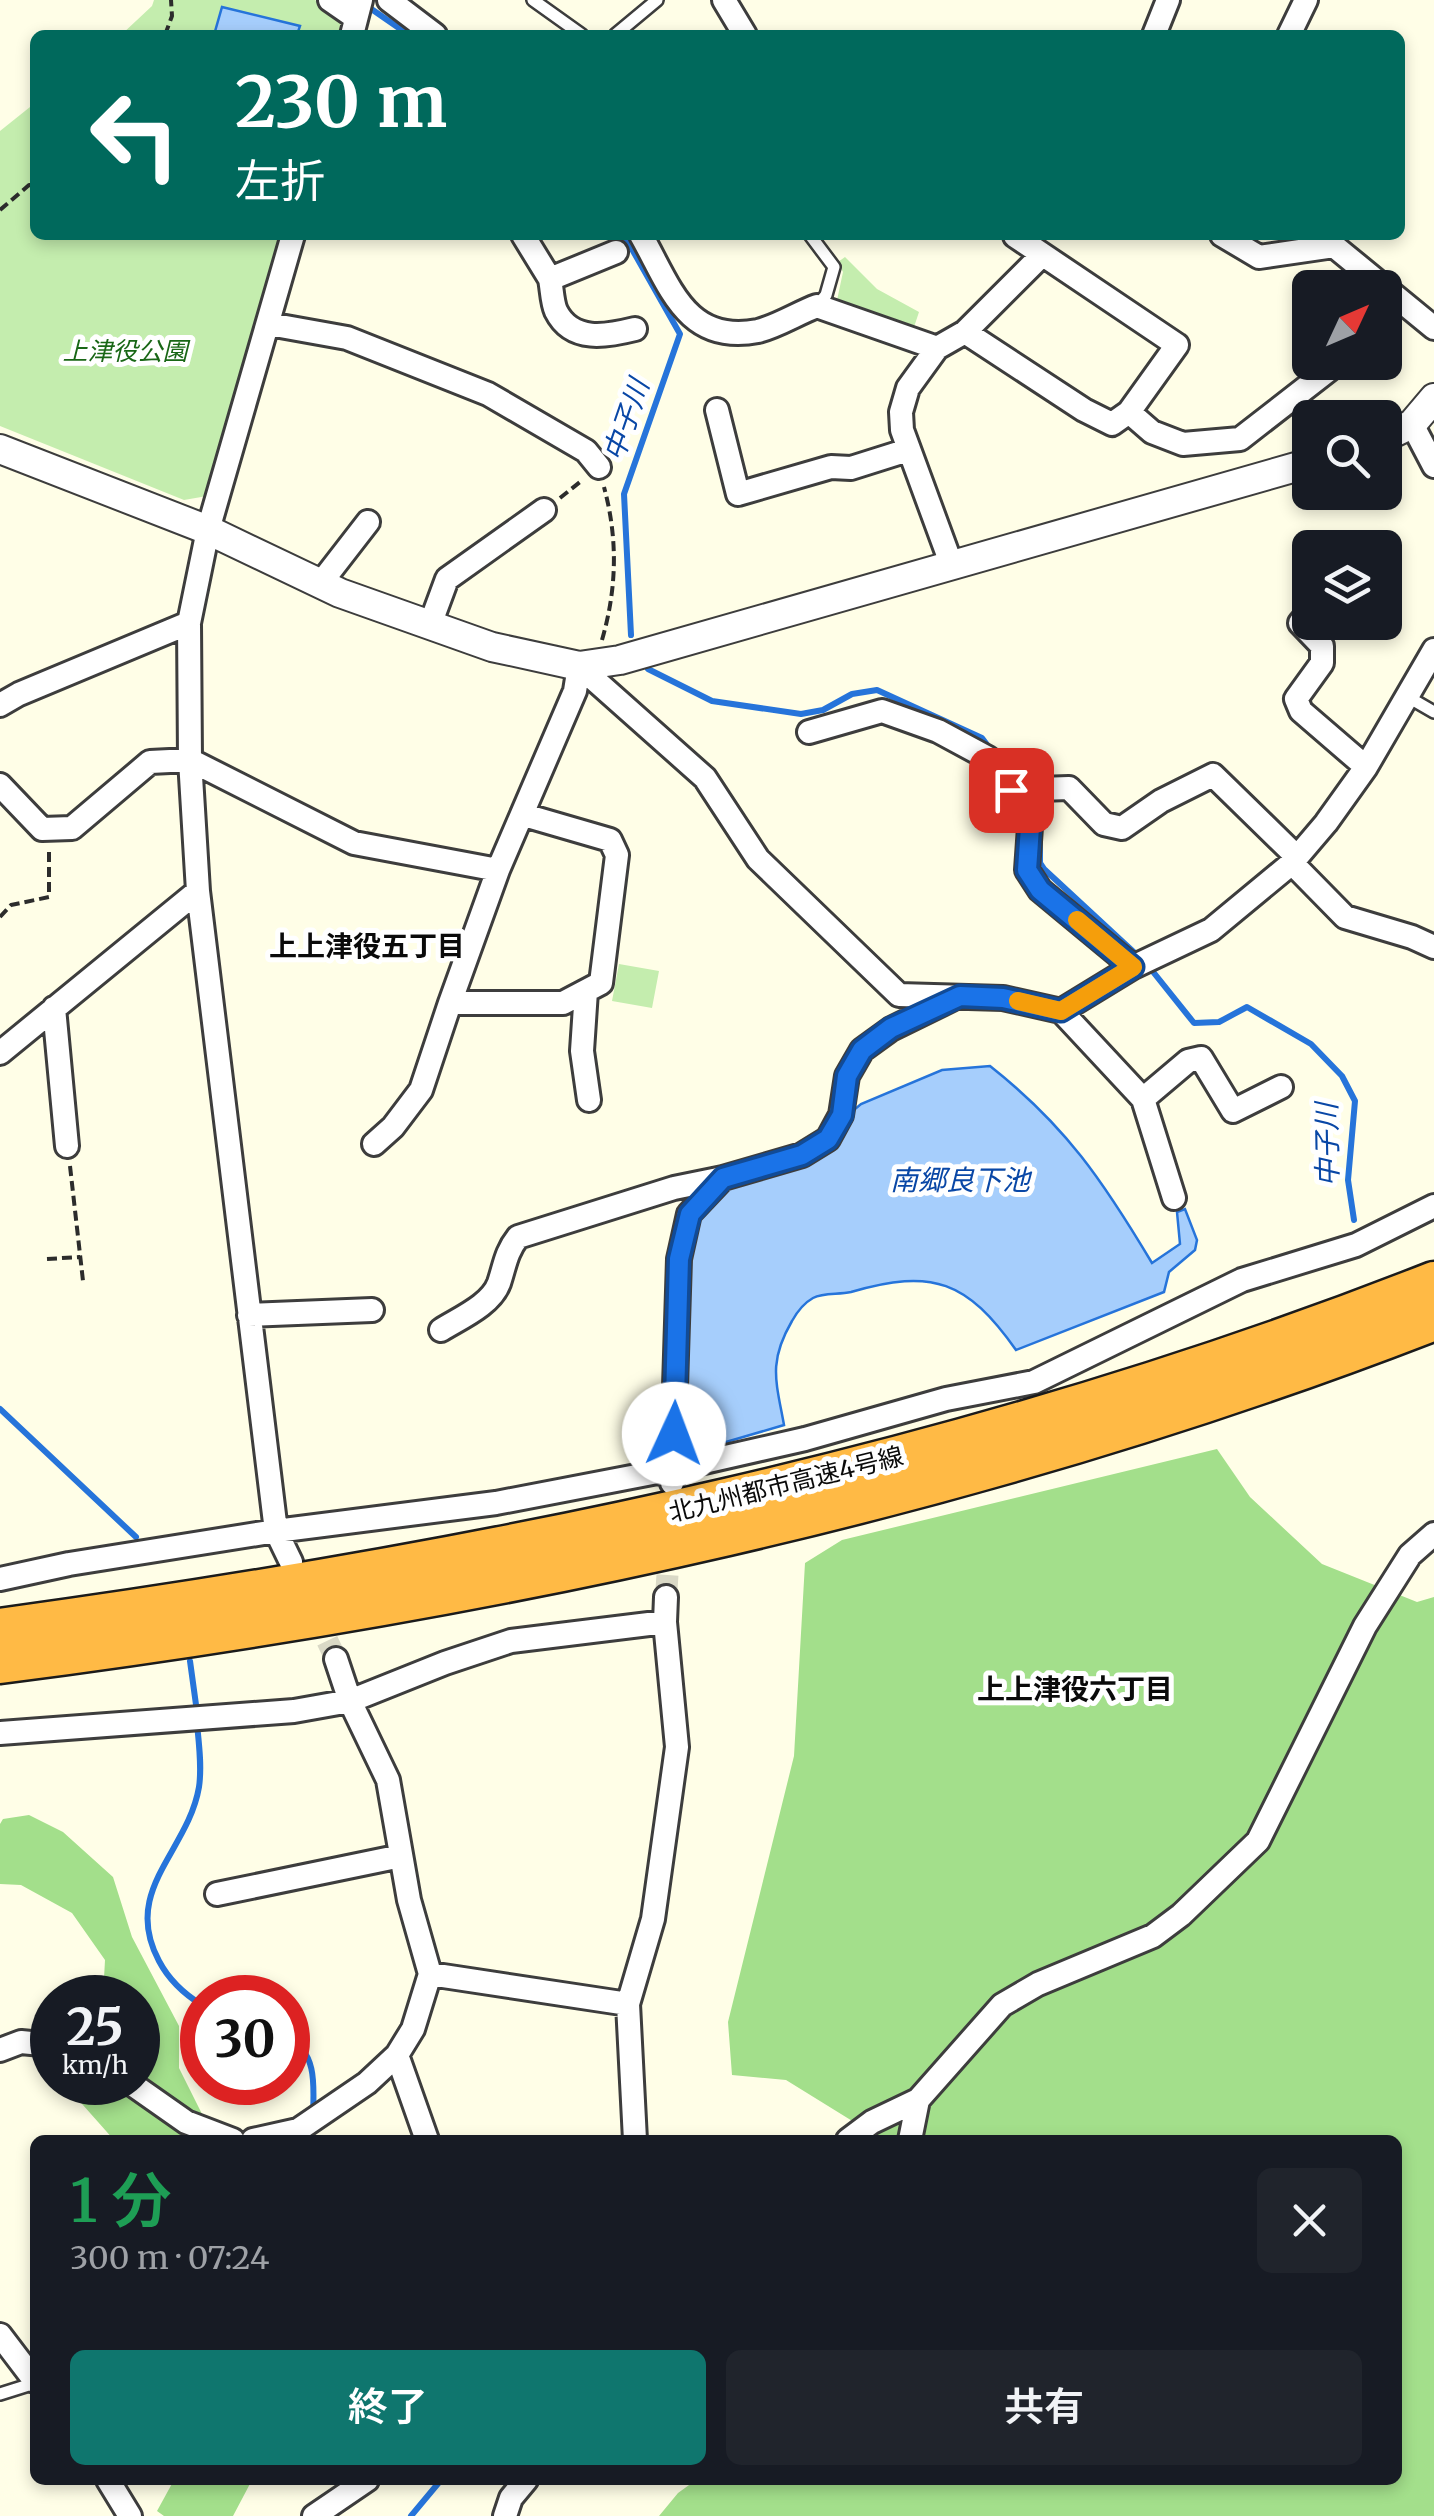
<!DOCTYPE html>
<html lang="ja">
<head>
<meta charset="utf-8">
<style>
	body { margin:0; font-family:Merriweather,"Noto Sans JP",serif; background:#20242c; color:#f1f3f6; height:100vh; display:flex; flex-direction:column; font-size:38px; white-space:nowrap }
	* { box-sizing:border-box; margin:0 }
	p { font-size:32px; color:#9ea1a6 }
	.icon { flex:none; width:55px; height:55px; fill:none; stroke:currentColor; stroke-width:2; stroke-linecap:round; stroke-linejoin:round }
	.map { position:relative; flex:1; overflow:hidden }
	.side { position:absolute; left:30px; top:2135px; width:1372px; height:350px; display:flex; flex-direction:column; background:#171b24; border-radius:15px; box-shadow:0 5px 15px #0003 }
	.side>* { flex:none }
	.guide { position:absolute; left:30px; top:30px; width:1375px; height:210px; border-radius:15px; box-shadow:0 5px 15px #0003; background:#00695c; color:#fff; overflow:hidden }
	.needle { width:65px; rotate:46deg }
	.controls { position:absolute; left:1292px; top:270px; display:grid; gap:20px }
	.controls a { display:grid; place-items:center; width:110px; height:110px; border-radius:15px; background:#171b24; box-shadow:0 5px 15px #0003; font-size:50px }
	.speed { position:absolute; left:30px; top:1975px; display:flex; gap:20px; font-size:50px; font-weight:700; text-align:center }
	.speed>* { display:grid; place-content:center; width:130px; height:130px; border-radius:50%; background:#171b24; box-shadow:0 5px 15px #0003; line-height:1 }
	.speed small { font-size:25px; font-weight:400 }
	.speed .limit { border:15px solid #d22; background:#fff; color:#111 }
	.pin { position:absolute; display:grid; place-items:center; width:85px; height:85px; color:#fff; margin:-42px; border-radius:20px; box-shadow:0 5px 15px #0006 }
	.me { position:absolute; width:110px; margin:-55px; rotate:2deg; stroke-linejoin:round; filter:drop-shadow(0 0 8px #0008) }
	.turn { display:flex; align-items:center; gap:35px; height:210px; padding:0 40px; font-size:45px }
	.turn .icon { width:130px; height:130px; stroke-width:2.5 }
	.turn b { display:block; font-size:70px; line-height:85px }
	.round { display:grid; place-items:center; flex:none; width:105px; height:105px; border-radius:15px; background:#20242c }
	.head { display:flex; align-items:center; justify-content:space-between; height:170px; padding:0 40px }
	h1 { font-size:60px; font-weight:600; line-height:75px; color:#1e9e55 }
	.cta { display:flex; gap:20px; margin-top:auto; padding:20px 40px }
	.cta a { flex:1; height:115px; border-radius:15px; background:#0f766e; color:#fff; font-size:40px; font-weight:600; line-height:115px; text-align:center }
	.cta a+a { background:#20242c; color:#f1f3f6 }
	.map>svg:first-child { display:block }
	.green { fill:#c4edae }
	.forest { fill:#a3df8b }
	.water { fill:#a6cefc; stroke:#2674da; stroke-width:2.5 }
	.lines { fill:none; stroke-linecap:round; stroke-linejoin:round }
	.stream { stroke:#2674da; stroke-width:6 }
	.minor-tunnel { stroke:#dad9c6; stroke-width:22; stroke-dasharray:22 11; stroke-linecap:butt }
	.service-casing { stroke:#3d3d3d; stroke-width:16 }
	.minor-casing { stroke:#3d3d3d; stroke-width:28 }
	.tertiary-casing { stroke:#3d3d3d; stroke-width:32 }
	.motorway-casing { stroke:#1b1b1b; stroke-width:45 }
	.path { stroke:#2c2c2c; stroke-width:4; stroke-dasharray:10 5; stroke-linecap:butt }
	.service { stroke:#fff; stroke-width:11 }
	.minor { stroke:#fff; stroke-width:22 }
	.tertiary { stroke:#fff; stroke-width:28 }
	.motorway { stroke:#ffba45; stroke-width:40 }
	.route-casing { stroke:#114b97; stroke-width:25 }
	.route { stroke:#1a73e8; stroke-width:18 }
	.slow { stroke:#f59e0b; stroke-width:18 }
	.labels { text-anchor:middle; stroke-width:10; stroke-linejoin:round; paint-order:stroke }
	.park-label { font-size:25px; font-style:italic; fill:#196716; stroke:#fff }
	.street-label { font-size:25px; fill:#0a0a0a; stroke:#fff }
	.water-label { font-size:28px; font-style:italic; fill:#0947a6; stroke:#fff }
	.neighbourhood-label { font-size:28px; font-weight:bold; fill:#0a0a0a; stroke:#fff }
</style>
</head>
<body>
<div class="map">
<svg width="1434" height="2516" viewBox="0 0 1434 2516">
	<rect width="100%" height="100%" fill="#fffee7"/>
	<path class="green" d="M 154,0 L 315,0 L 341,23 L 338,35 L 121,35 L 152,6 Z
		M 35,93 L 35,235 L 281,235 L 207,496 L 184,500 L 0,426 L 0,131 L 30,107 Z
		M 845,257 L 877,289 L 919,312 L 911,336 L 836,305 L 843,272 L 838,262 Z
		M 619,964 L 659,971 L 652,1008 L 612,1001 Z"/>
	<path class="forest" d="M 1217,1449 L 1250,1497 L 1322,1564 L 1417,1602 L 1434,1597 L 1434,2516 L 659,2516 L 678,2493 L 696,2480 L 1398,2480 L 1398,2140 L 883,2140 L 786,2080 L 732,2075 L 728,2022 L 794,1756 L 805,1563 L 842,1540 Z
		M 29,1815 L 63,1832 L 113,1877 L 132,1937 L 179,2026 L 179,2068 L 215,2140 L 114,2140 L 67,2087 L 67,2083 L 138,2082 L 138,1998 L 103,1997 L 105,1960 L 72,1913 L 21,1885 L 0,1884 L 0,1824 L 3,1819 Z
		M 174,2480 L 252,2480 L 233,2516 L 164,2516 L 157,2511 Z"/>
	<path class="water" d="M 222,7 L 300,26 L 297,35 L 214,35 Z
		M 990,1066 C 1066,1126 1103,1181 1152,1263 L 1180,1244 L 1177,1212 L 1185,1209 L 1197,1240 L 1195,1250 L 1169,1272 L 1164,1292 L 1016,1350 C 967,1281 933,1268 851,1292 C 838,1295 824,1292 813,1298 C 804,1303 797,1312 792,1321 C 768,1362 776,1381 784,1425 L 709,1447 L 687,1406 L 683,1332 L 688,1252 L 701,1216 L 720,1190 L 818,1156 L 849,1114 L 861,1104 L 942,1070 Z"/>
	<g class="lines">
		<path class="stream" d="M 367,6 L 409,35
			M 624,235 L 680,334 L 624,494 L 631,635
			M 648,669 L 712,701 L 801,714 L 823,710 L 852,694 L 877,690 L 982,738 L 991,750
			M 1040,841 L 1040,863 L 1044,869 L 1138,956
			M 1150,968 L 1194,1023 L 1219,1022 L 1247,1007 L 1311,1044 L 1342,1076 L 1355,1101 L 1348,1180 L 1354,1220
			M 0,1409 L 136,1537
			M 190,1661 L 197,1712
			M 197,1724 C 199,1744 202,1767 199,1787 C 188,1852 121,1890 159,1961 C 169,1980 184,1994 202,2005
			M 288,2039 C 317,2051 314,2086 313,2114
			M 411,2516 L 441,2480"/>
		<path class="minor-tunnel" d="M 666,1597 L 670,1537
			M 313,1611 L 336,1659"/>
		<defs>
			<path id="service" d="M 533,0 L 582,35
				M 615,35 L 657,0
				M 810,235 L 834,267 L 826,295 L 817,306
				M 1408,697 L 1434,712
				M 0,2394 L 35,2383"/>
			<path id="minor" d="M 330,0 L 356,18
				M 389,0 L 435,35
				M 724,0 L 745,35
				M 352,35 L 361,0
				M 1154,35 L 1168,0
				M 1289,35 L 1306,0
				M 523,235 L 550,279 L 616,252
				M 641,235 C 670,286 686,345 758,331 C 778,326 798,313 817,306 L 937,348
				M 1222,235 L 1259,257 L 1334,246
				M 1328,235 L 1334,246 L 1434,328
				M 550,279 C 552,289 552,302 556,311 C 572,343 607,336 635,329
				M 269,324 L 347,338 L 488,394 L 586,451 L 599,467
				M 965,332 L 1084,410 L 1112,424 L 1129,412 L 1177,345 L 1015,236
				M 717,410 L 738,494 L 831,467 L 851,468 L 908,450
				M 1129,412 L 1152,432 L 1183,444 L 1240,439 L 1339,362
				M 1412,424 L 1434,466
				M 952,566 L 902,430 L 901,412 L 908,388 L 937,348 L 965,332 L 1041,256
				M 320,584 L 368,522
				M 1310,611 L 1300,623 L 1322,646 L 1322,663 L 1296,699 L 1301,711 L 1366,767
				M 430,625 L 447,579 L 544,510
				M 579,666 L 705,778 L 758,859 L 899,995 L 1003,998 L 1061,1011 L 1133,967 L 1211,930 L 1292,863 L 1326,823 L 1366,767 L 1434,650
				M 0,705 L 19,694 L 189,623
				M 809,732 L 882,711 L 938,731 L 988,758 L 1011,790 L 1030,827 L 1027,870 L 1040,890 L 1133,967
				M 0,785 L 42,829 L 72,828 L 150,762 L 190,760 L 354,843 L 498,870
				M 1011,790 L 1069,788 L 1104,824 L 1122,828 L 1161,801 L 1213,775 L 1297,857
				M 524,815 L 610,840 L 617,855 L 601,983 L 563,1003 L 450,1003 L 498,870 L 575,691 L 579,666
				M 1292,863 L 1345,917 L 1412,937 L 1434,947
				M 586,991 L 582,1051 L 589,1100
				M 54,1008 L 67,1146
				M 1061,1011 L 1143,1099 L 1174,1198
				M 0,1053 L 198,891
				M 1143,1099 L 1188,1061 L 1201,1058 L 1233,1111 L 1281,1087
				M 374,1144 L 393,1127 L 421,1090 L 450,1003
				M 249,1315 L 372,1310
				M 441,1330 C 460,1318 491,1305 499,1283 C 505,1265 506,1252 518,1237 L 674,1188 L 723,1178
				M 672,1483 L 679,1259 L 689,1214 L 723,1178 L 802,1155 L 828,1139 L 841,1115 L 847,1076 L 862,1050 L 891,1029 L 952,999
				M 291,1562 L 276,1531 L 198,891 L 190,760 L 189,623 L 208,530 L 293,235
				M 0,1579 L 69,1564 L 276,1531 L 496,1503 L 673,1469 L 805,1439 L 946,1399 L 1034,1382 L 1242,1280 L 1356,1245 L 1434,1206
				M 0,1733 L 294,1711 L 350,1701 L 445,1663 L 511,1641 L 665,1622
				M 217,1894 L 401,1856
				M 430,1974 L 628,2004
				M 0,2050 L 21,2042 L 52,2045
				M 397,2055 L 427,2140
				M 129,2082 L 186,2122 L 233,2140
				M 253,2140 L 298,2130 L 367,2083 L 397,2055 L 413,2029 L 430,1974 L 409,1900 L 388,1780 L 350,1701 L 336,1659
				M 635,2140 L 628,2004 L 653,1919 L 677,1747 L 665,1622 L 666,1597
				M 848,2140 L 872,2122 L 918,2100 L 1002,2005 L 1038,1984 L 1153,1936 L 1181,1915 L 1258,1841 L 1365,1626 L 1410,1555 L 1434,1534
				M 910,2140 L 918,2100
				M 0,2335 L 35,2381
				M 108,2480 L 130,2516
				M 314,2516 L 367,2480
				M 505,2516 L 511,2498 L 526,2480"/>
			<path id="tertiary" d="M 1385,437 L 1412,424 L 1434,398
				M 0,449 L 208,530 L 340,593 L 492,647 L 579,666 L 620,660 L 1310,463"/>
			<path id="motorway" d="M 0,1629 C 489,1562 973,1464 1434,1282
				M 0,1663 C 489,1600 974,1499 1434,1320"/>
		</defs>
		<use href="#service" class="service-casing"/>
		<use href="#minor" class="minor-casing"/>
		<use href="#tertiary" class="tertiary-casing"/>
		<use href="#motorway" class="motorway-casing"/>
		<path class="path" d="M 165,35 L 172,16 L 171,0
			M 0,210 L 29,185 L 35,186
			M 560,498 L 580,482
			M 602,640 C 617,588 618,539 604,487
			M 0,917 L 11,905 L 49,897 L 49,849
			M 70,1166 L 83,1281
			M 47,1259 L 80,1257"/>
		<use href="#service" class="service"/>
		<use href="#minor" class="minor"/>
		<use href="#tertiary" class="tertiary"/>
		<use href="#motorway" class="motorway"/>
	</g>
	<g class="lines">
		<defs>
			<path id="route" d="M 674,1434 L 679,1259 L 690,1214 L 723,1178 L 802,1155 L 828,1139 L 842,1115 L 847,1076 L 862,1050 L 891,1028 L 960,996 L 1003,998 L 1061,1011 L 1133,967 L 1040,890 L 1027,870 L 1030,827 L 1011,790"/>
		</defs>
		<use href="#route" class="route-casing"/>
		<use href="#route" class="route"/>
		<path class="slow" d="M 1018,1001 L 1061,1011 L 1133,967 L 1077,920"/>
	</g>
	<g class="labels">
		<g class="park-label">
			<text x="125" y="360">上津役公園</text>
		</g>
		<g class="street-label">
			<text transform="translate(786 1484) rotate(-14)" y="9">北九州都市高速4号線</text>
		</g>
		<g class="water-label">
			<text transform="translate(626 420) rotate(-71)" y="10">中子川</text>
			<text transform="translate(1327 1145) rotate(-91)" y="10">中子川</text>
			<text x="960" y="1190">南郷良下池</text>
		</g>
		<g class="neighbourhood-label">
			<text x="367" y="956">上上津役五丁目</text>
			<text x="1075" y="1699">上上津役六丁目</text>
		</g>
	</g>
</svg>
<div class="controls">
<a><svg class="needle" viewBox="-14 -14 28 28"><path d="M0-13l5 13h-10z" fill="#e53935"/><path d="M0 13l5-13h-10z" fill="#9ea1a6"/></svg></a>
<a><svg class="icon" aria-label="search" viewBox="0 0 24 24"><circle cx="10" cy="10" r="6"/><path d="M15 15l6 6"/></svg></a>
<a><svg class="icon" aria-label="layers" viewBox="0 0 24 24"><path d="M12 4l9 5-9 5-9-5zM3 14l9 5 9-5"/></svg></a>
</div>
<div class="speed"><div>25<small>km/h</small></div><div class="limit">30</div></div>
<div class="pin" style="left:1011px;top:790px;background:#d93025"><svg class="icon" aria-label="arrive" viewBox="0 0 24 24"><path d="M6 21V4h12l-3 4 3 4H6"/></svg></div>
<svg class="me" style="left:674px;top:1434px" viewBox="-20 -20 40 40"><circle r="19" fill="#fff"/><path d="M0-13L10 11 0 6-10 11z" fill="#1a73e8"/></svg>
<div class="guide">
<div class="turn"><svg class="icon" aria-label="left" viewBox="0 0 24 24"><path d="M17 20v-9H6M10 6l-5 5 5 5"/></svg><div><b>230 m</b>左折</div></div>
</div>
<section class="side">
<div class="head"><div><h1>1 分</h1><p>300 m · 07:24</p></div><a class="round"><svg class="icon" aria-label="close" viewBox="0 0 24 24"><path d="M6 6l12 12M18 6L6 18"/></svg></a></div>
<div class="cta"><a>終了</a><a>共有</a></div>
</section>
</div>
</body>
</html>
